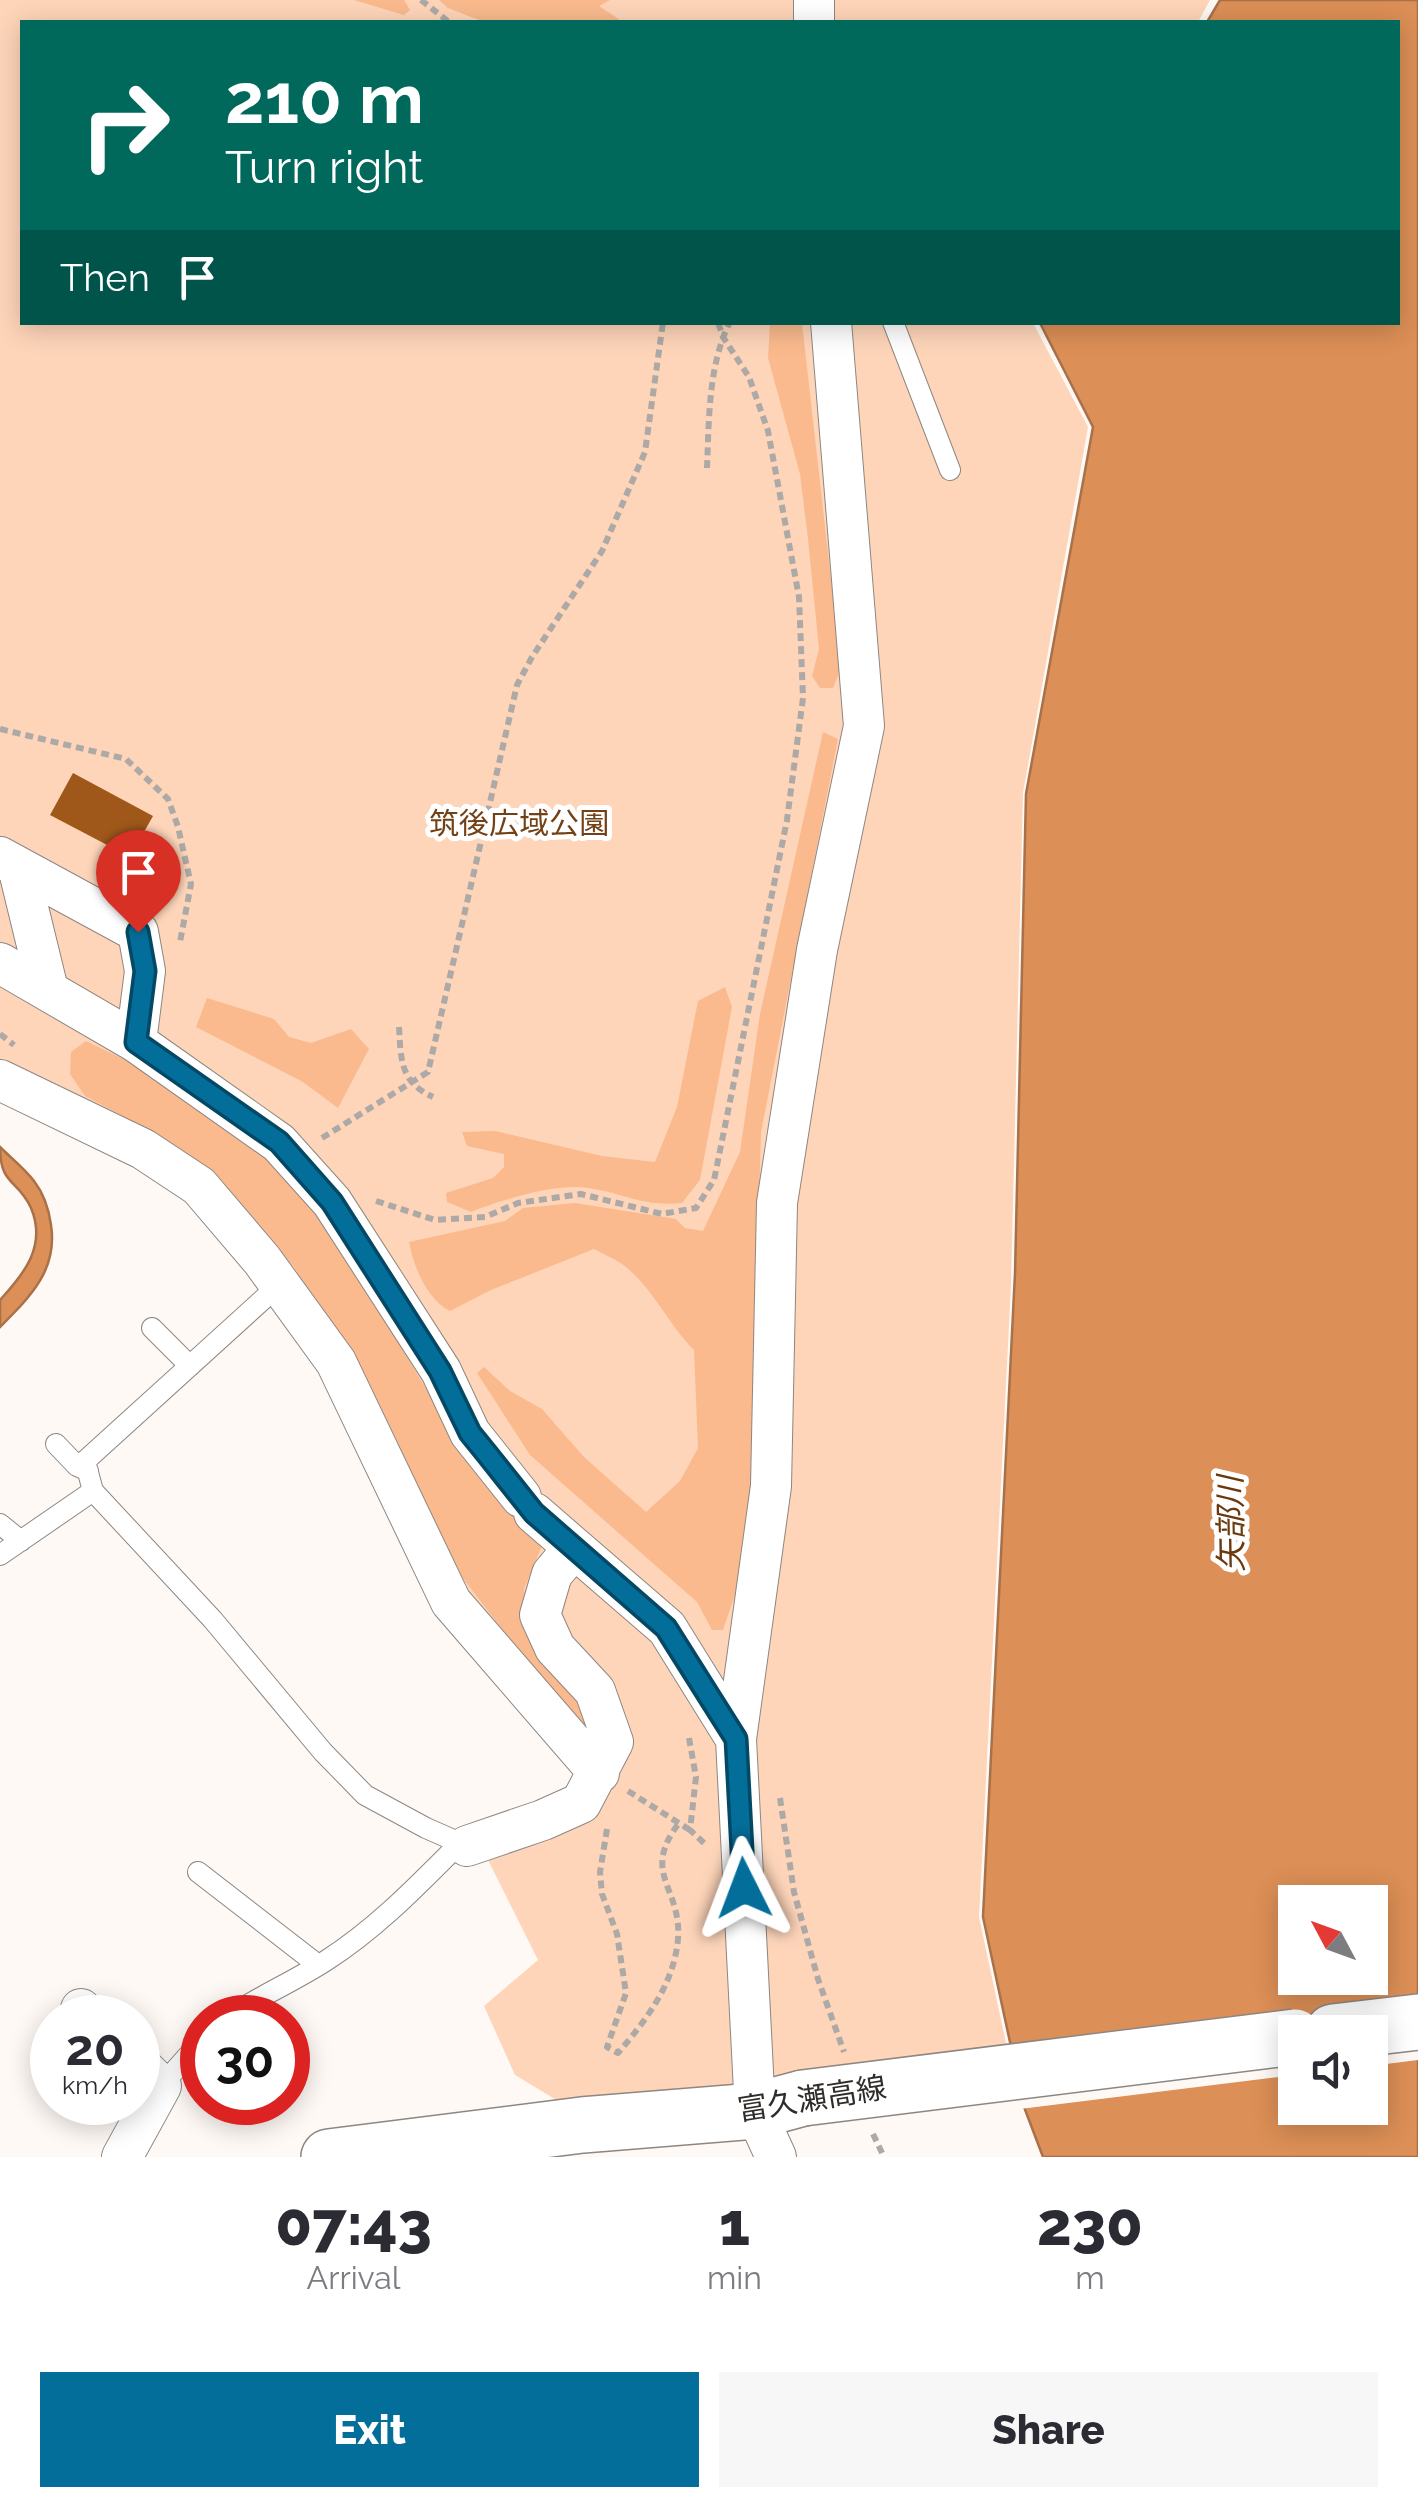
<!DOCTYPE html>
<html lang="en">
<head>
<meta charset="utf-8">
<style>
	body { margin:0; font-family:Raleway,"Noto Sans JP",sans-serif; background:#f7f7f7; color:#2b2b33; height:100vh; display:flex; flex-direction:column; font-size:38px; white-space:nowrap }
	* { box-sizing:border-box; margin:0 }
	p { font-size:32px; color:#7c7c81 }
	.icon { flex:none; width:55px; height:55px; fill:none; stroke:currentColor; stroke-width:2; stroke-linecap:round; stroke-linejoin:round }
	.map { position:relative; height:2157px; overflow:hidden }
	.details { display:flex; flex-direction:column; background:#fff; flex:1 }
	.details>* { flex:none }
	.top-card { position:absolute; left:20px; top:20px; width:1380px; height:305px; border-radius:0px; box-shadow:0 5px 25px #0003; background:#00695c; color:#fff; overflow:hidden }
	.needle { width:65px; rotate:311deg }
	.fabs { position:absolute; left:1278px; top:1885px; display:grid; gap:20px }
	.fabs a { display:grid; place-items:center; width:110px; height:110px; border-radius:0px; background:#fff; box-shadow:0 5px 25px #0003; font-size:50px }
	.speed { position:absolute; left:30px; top:1995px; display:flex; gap:20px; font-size:50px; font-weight:700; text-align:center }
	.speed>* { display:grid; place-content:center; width:130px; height:130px; border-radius:50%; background:#fff; box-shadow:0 5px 25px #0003; line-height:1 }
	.speed small { font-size:25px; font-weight:400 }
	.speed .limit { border:15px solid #d22; background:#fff; color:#111 }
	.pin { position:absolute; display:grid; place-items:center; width:85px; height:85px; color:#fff; margin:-102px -42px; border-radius:50% 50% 50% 0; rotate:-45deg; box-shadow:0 0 10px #0007 }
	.pin .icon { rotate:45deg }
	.me { position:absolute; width:110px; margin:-55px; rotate:357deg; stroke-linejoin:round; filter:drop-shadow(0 0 8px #0008) }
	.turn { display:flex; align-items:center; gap:35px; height:210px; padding:0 40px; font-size:45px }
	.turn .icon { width:130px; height:130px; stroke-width:2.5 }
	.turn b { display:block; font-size:70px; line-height:85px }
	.then { display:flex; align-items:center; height:95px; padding:0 40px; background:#0003; gap:20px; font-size:38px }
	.eta { display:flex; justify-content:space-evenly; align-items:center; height:170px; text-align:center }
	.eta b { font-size:60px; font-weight:800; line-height:70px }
	.button { display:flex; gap:20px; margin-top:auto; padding:20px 40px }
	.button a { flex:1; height:115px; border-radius:0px; background:#046e9a; color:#fff; font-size:40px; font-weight:800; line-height:115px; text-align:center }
	.button a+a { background:#f7f7f7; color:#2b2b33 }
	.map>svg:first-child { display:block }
	.green { fill:#fed5b9 }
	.forest { fill:#faba8d }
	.water { fill:#dc8f56; stroke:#a87149; stroke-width:2.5; fill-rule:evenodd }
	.pier { fill:#fef9f5 }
	.building { fill:#a0581a }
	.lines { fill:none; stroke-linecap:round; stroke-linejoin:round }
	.service-casing { stroke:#8e8681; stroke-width:22 }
	.minor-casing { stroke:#8e8681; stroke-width:42 }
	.secondary-casing { stroke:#8e8681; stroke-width:58 }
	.path { stroke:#ada9a6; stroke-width:6; stroke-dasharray:8 5; stroke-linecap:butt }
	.service { stroke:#fff; stroke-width:20 }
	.minor { stroke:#fff; stroke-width:40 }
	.secondary { stroke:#fff; stroke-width:55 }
	.secondary-bridge-casing { stroke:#8e8681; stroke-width:58; stroke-linecap:butt }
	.secondary-bridge { stroke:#fff; stroke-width:55 }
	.route-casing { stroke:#034864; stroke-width:25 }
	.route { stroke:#046e9a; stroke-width:18 }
	.labels { text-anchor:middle; stroke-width:10; stroke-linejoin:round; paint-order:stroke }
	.park-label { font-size:30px; fill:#744117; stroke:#fff }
	.street-label { font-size:30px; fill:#2f2c2a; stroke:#fff }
	.water-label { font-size:32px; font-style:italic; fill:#6c390e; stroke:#fff }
</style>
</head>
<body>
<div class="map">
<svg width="1418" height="2157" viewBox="0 0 1418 2157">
	<rect width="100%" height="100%" fill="#fef9f5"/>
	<path class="green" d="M 0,0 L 1210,0 L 1198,22 L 22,22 L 22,322 L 1033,323 L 1088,427 L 1023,793 L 1011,1285 L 979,1917 L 1010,2062 L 578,2113 L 515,2075 L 484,2006 L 538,1960 L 486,1856 L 584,1778 L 328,1370 L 199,1210 L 167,1182 L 0,1091 Z"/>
	<path class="forest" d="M 354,0 L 404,0 L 410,10 L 404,15 Z
		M 439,0 L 610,0 L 599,6 L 623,22 L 484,22 L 448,8 Z
		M 770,323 L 802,323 L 841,668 L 833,688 L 820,688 L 812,676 L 819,649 L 808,539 L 800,474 L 768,358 Z
		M 823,732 L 838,739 L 761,1132 L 749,1554 L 723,1630 L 712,1630 L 697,1602 L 530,1455 L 477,1373 L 484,1367 L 510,1391 L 542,1409 L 584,1457 L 646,1512 L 680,1481 L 698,1448 L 694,1350 C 668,1324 652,1286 622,1264 C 613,1258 603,1254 594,1249 L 491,1290 L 450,1311 C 427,1300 413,1265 409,1242 L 505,1221 L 523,1208 L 575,1203 L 676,1219 L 685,1228 L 703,1231 L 740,1152 L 760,1014 Z
		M 725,987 L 732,1007 L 700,1180 L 682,1203 C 642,1207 624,1193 588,1188 C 556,1183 501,1200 471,1212 L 447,1202 L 446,1193 L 493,1178 L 504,1167 L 504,1154 L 467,1146 L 462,1132 L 495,1131 L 602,1156 L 655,1162 L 677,1107 L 698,1001 Z
		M 207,998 L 274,1019 L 289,1037 L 311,1043 L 351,1029 L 369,1049 L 338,1108 L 303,1082 L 196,1027 Z
		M 86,1041 L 158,1076 L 239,1125 L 332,1231 L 457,1441 L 543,1543 L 524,1589 L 530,1643 L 585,1707 L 588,1721 L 577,1727 L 452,1564 L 380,1406 L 293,1266 L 226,1196 L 157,1134 L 85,1096 L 70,1074 L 71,1052 Z"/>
	<path class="water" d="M 1220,0 L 1418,0 L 1418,2157 L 1043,2157 L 1024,2107 L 983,1917 L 1015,1273 L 1026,794 L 1093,427 L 1040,323 L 1398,322 L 1398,22 L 1207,22 ZM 1295,1902 L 1370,1902 L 1370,1978 L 1295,1978 ZM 1295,2032 L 1370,2032 L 1370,2108 L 1295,2108 Z
		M 0,1147 C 11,1158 25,1169 34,1181 C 44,1194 49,1210 51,1225 C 58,1270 30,1297 0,1327 L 0,1300 C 24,1274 47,1246 31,1208 C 18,1179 0,1186 0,1147 Z"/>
	<path class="pier" d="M 1418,2047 L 1418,2060 L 1370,2066 L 1370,2053 Z
		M 1295,2062 L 1295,2075 L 1020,2109 L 1017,2097 Z"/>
	<path class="building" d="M 73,773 L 153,816 L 130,857 L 50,815 Z"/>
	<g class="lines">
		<defs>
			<path id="service" d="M 893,322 L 950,470
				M 280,1284 L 85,1461 L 93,1491 L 213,1620 L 323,1752 L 365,1795 L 426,1828 L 467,1846
				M 152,1328 L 190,1366
				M 56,1444 L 77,1466 L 88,1471
				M 0,1524 L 21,1541
				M 0,1555 L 93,1491
				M 198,1872 L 318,1965
				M 227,2018 C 259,1996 295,1981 327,1960 C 377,1928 418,1885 460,1843
				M 161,2086 L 202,2040"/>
			<path id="minor" d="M 814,0 L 814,22
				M 0,857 L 138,932 L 145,971 L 136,1042
				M 18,867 L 48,990
				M 0,963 L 136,1042 L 279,1143 L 332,1202 L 441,1371 L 470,1433 L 521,1497
				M 0,1080 L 143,1149 L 199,1186 L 262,1260 L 336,1362 L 451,1602 L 599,1773
				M 534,1513 L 667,1628 L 736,1739
				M 467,1846 L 543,1820 L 581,1803 L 613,1742 L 595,1691 L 555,1648 L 540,1615 L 552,1574 L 574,1548
				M 81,2009 L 90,2018
				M 122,2157 L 161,2086 L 138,2063
				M 776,2157 L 755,2111 L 736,1739 L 771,1486 L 777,1203 L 817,950 L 864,726 L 831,322"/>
			<path id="secondary" d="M 1333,2032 L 1418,2022
				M 329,2157 L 582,2125 L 755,2111 L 803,2098"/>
		</defs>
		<use href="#service" class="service-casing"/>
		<use href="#minor" class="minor-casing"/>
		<use href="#secondary" class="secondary-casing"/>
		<path class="path" d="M 421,0 L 449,22
			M 707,468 C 709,421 708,365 730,322
			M 0,729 L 126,759 L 168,799 L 178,827 L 191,884 L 180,942
			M 399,1027 C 401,1060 400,1082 433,1097
			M 0,1034 L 14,1045
			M 322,1138 L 428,1072 L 517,685 L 532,657 L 602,551 L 645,452 L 663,322
			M 376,1201 L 435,1220 L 485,1217 L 518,1203 L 581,1194 L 662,1214 L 696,1208 L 714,1180 L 787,820 L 803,698 L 799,597 L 768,431 L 749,377 L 723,337 L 718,322
			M 689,1738 L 696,1777 L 690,1830 L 704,1843
			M 628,1791 L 690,1830
			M 780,1798 L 794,1892 L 818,1979 L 844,2052
			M 607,1829 L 600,1872 L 602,1894 L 617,1934 L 626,1993 L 607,2047 L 618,2053 C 647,2019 674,1984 678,1939 C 682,1887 640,1874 679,1823
			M 873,2134 L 884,2157"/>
		<use href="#service" class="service"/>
		<use href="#minor" class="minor"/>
		<use href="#secondary" class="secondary"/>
		<defs>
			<path id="secondary-bridge" d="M 803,2098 L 1295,2037"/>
		</defs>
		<use href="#secondary-bridge" class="secondary-bridge-casing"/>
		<use href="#secondary-bridge" class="secondary-bridge"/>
	</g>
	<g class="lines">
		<defs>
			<path id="route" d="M 138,932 L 145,971 L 136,1042 L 279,1142 L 332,1202 L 440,1371 L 470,1433 L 487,1454 L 534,1513 L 666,1628 L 736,1739 L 744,1888"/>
		</defs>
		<use href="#route" class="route-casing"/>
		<use href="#route" class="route"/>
	</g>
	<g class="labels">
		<g class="park-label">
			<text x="519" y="834">筑後広域公園</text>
		</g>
		<g class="street-label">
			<text transform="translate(812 2099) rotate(-9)" y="10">富久瀬高線</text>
		</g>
		<g class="water-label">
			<text transform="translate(1231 1524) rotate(-91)" y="11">矢部川</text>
		</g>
	</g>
</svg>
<div class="fabs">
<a><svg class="needle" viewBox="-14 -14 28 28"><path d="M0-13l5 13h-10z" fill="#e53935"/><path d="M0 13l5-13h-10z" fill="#7c7c81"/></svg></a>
<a><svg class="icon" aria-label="sound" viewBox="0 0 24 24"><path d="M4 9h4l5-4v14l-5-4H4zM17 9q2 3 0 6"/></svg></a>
</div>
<div class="speed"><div>20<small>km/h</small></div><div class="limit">30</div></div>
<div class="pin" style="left:138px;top:932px;background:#d93025"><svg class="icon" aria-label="arrive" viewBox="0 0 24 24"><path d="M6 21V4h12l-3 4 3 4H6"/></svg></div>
<svg class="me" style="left:744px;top:1888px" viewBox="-20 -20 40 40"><path d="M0-17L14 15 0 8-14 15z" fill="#046e9a" stroke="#fff" stroke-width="4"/></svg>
<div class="top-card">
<div class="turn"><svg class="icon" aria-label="right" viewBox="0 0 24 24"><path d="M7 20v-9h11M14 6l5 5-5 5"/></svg><div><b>210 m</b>Turn right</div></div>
<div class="then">Then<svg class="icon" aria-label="arrive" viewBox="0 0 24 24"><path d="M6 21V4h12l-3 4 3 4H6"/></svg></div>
</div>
</div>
<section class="details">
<div class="eta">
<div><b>07:43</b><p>Arrival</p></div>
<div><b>1</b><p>min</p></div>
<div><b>230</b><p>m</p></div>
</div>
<div class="button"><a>Exit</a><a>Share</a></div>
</section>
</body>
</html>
